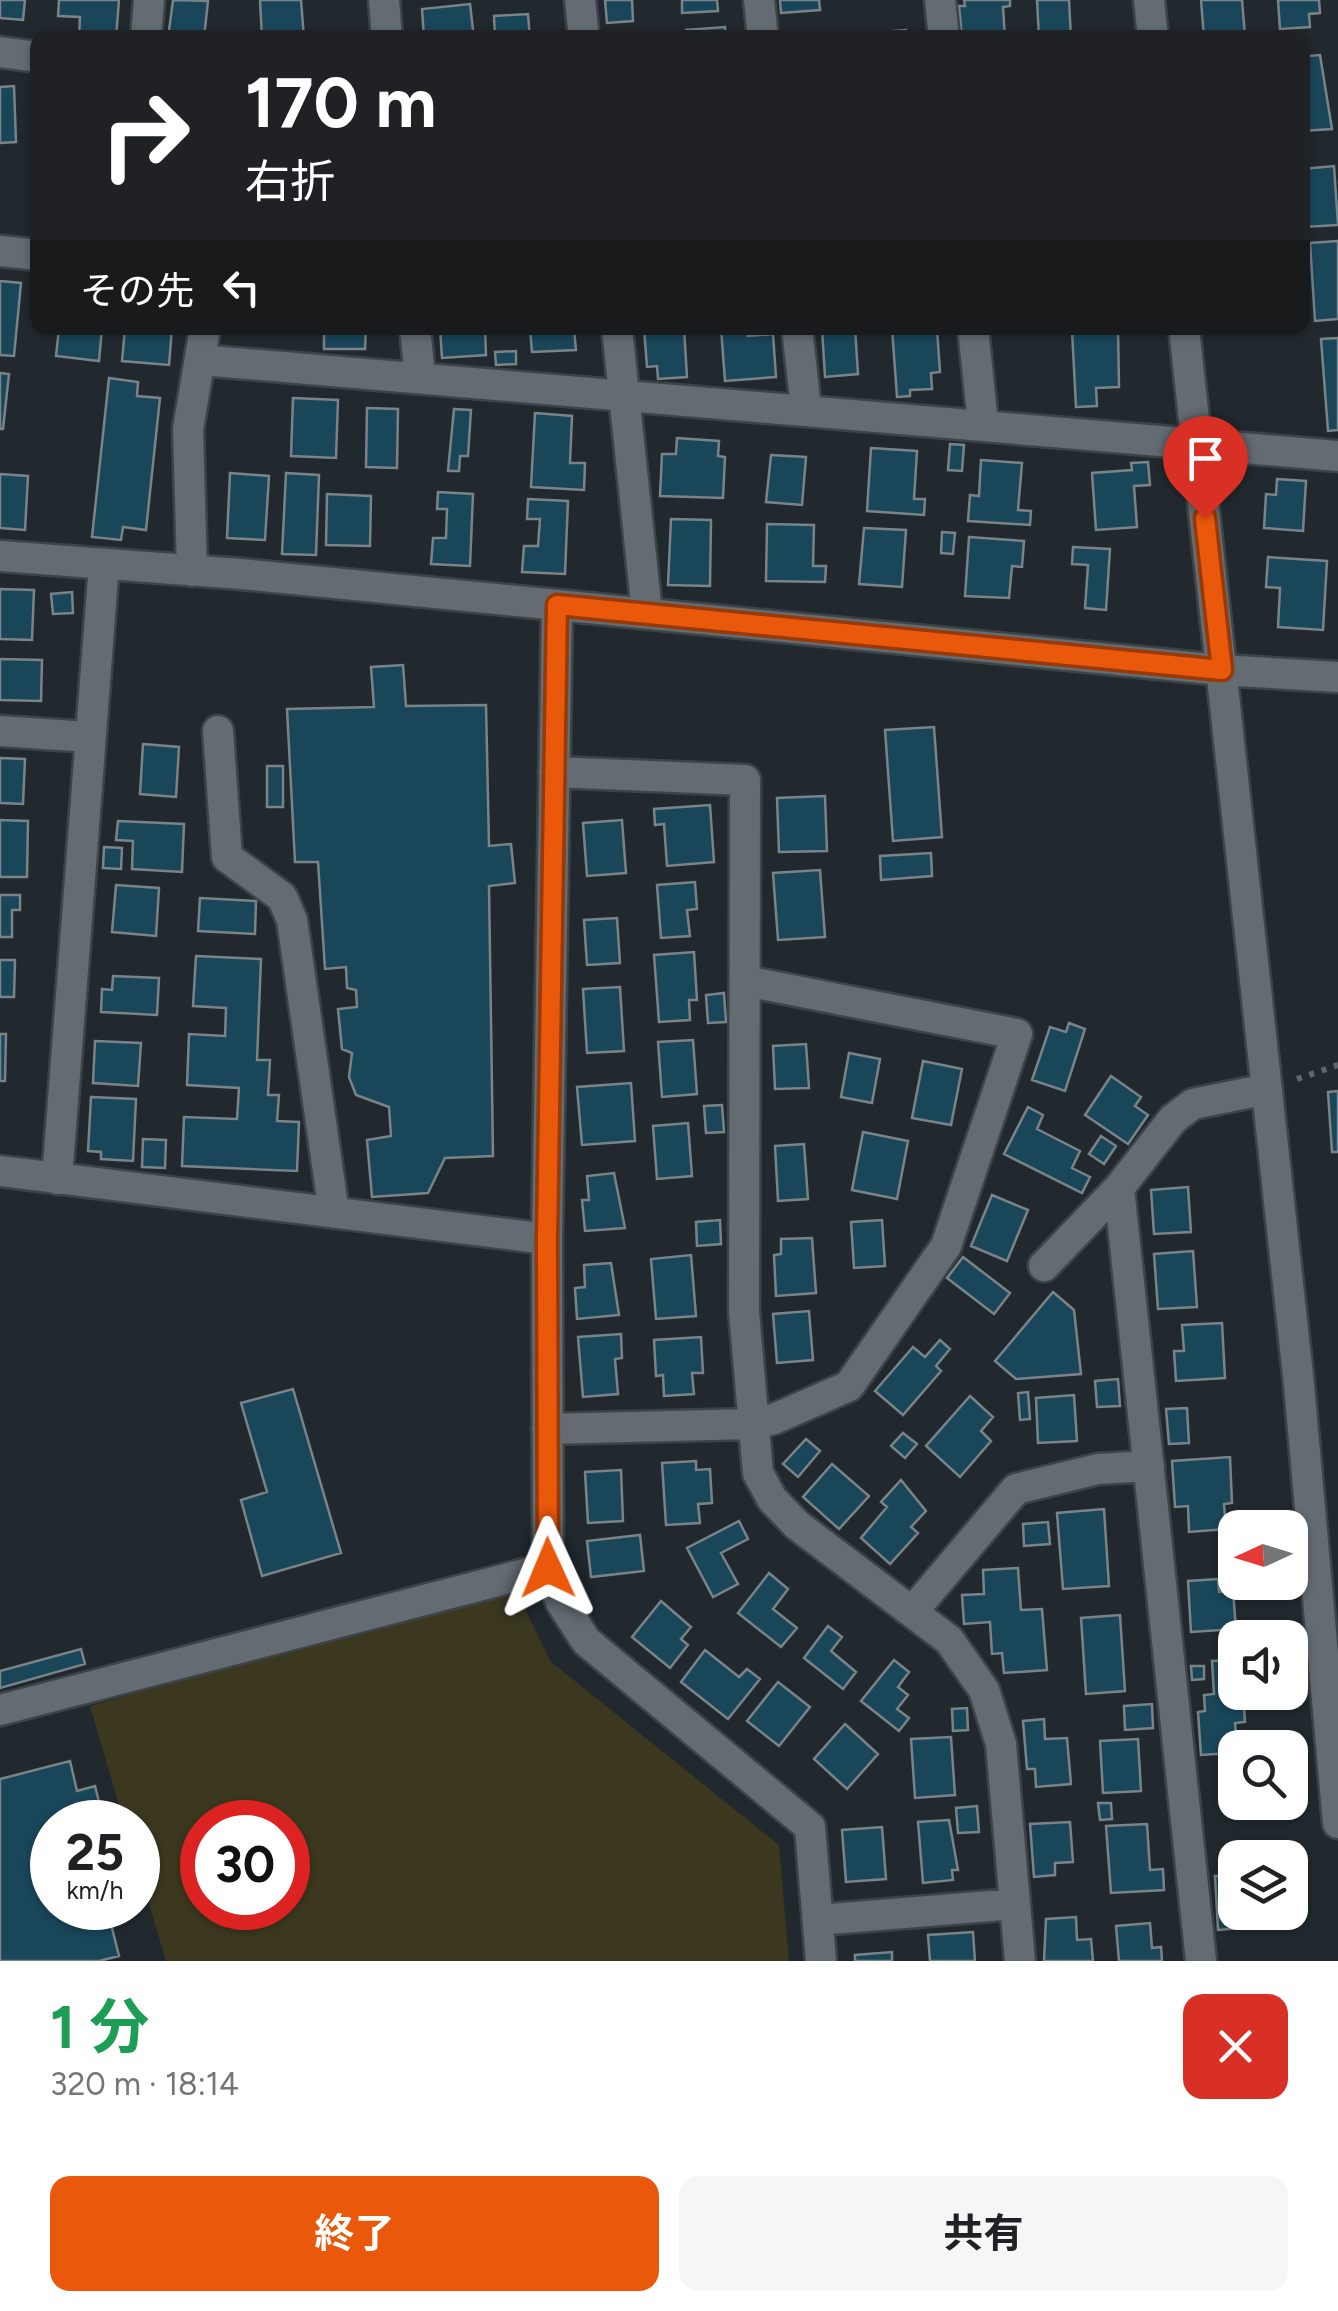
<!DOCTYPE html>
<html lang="ja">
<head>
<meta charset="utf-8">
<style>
	body { margin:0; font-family:Figtree,"Noto Sans JP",sans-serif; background:#f6f6f6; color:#202124; height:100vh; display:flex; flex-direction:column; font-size:38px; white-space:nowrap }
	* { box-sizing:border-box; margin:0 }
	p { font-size:32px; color:#757577 }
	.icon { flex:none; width:55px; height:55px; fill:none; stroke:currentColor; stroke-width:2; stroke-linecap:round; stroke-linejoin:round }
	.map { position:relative; height:1961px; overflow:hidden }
	.panel { display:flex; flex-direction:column; background:#fff; flex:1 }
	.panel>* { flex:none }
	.hud { position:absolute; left:30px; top:30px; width:1280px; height:305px; border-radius:20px; box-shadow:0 2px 8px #0004; background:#202124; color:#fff; overflow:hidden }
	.needle { width:65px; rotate:266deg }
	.buttons { position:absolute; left:1218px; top:1510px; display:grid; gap:20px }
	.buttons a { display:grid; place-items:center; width:90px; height:90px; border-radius:20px; background:#fff; box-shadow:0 2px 8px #0004; font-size:50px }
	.speed { position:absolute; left:30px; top:1800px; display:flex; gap:20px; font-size:50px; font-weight:700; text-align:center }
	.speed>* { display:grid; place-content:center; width:130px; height:130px; border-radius:50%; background:#fff; box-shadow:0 2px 8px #0004; line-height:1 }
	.speed small { font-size:25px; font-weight:400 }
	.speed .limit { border:15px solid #d22; background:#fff; color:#111 }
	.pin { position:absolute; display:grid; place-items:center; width:85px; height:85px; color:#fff; margin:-102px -42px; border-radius:50% 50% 50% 0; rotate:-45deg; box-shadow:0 0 10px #0007 }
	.pin .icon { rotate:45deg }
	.me { position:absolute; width:110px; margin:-55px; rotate:359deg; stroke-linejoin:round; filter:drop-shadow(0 0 8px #0008) }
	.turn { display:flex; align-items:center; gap:35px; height:210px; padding:0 50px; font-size:45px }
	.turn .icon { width:130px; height:130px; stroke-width:2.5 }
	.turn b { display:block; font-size:70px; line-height:85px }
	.then { display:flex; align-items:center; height:95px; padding:0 50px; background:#0003; gap:20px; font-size:38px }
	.round { display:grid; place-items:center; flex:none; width:105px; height:105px; border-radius:20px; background:#f6f6f6 }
	.summary { display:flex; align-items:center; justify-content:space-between; height:170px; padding:0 50px }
	h1 { font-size:60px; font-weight:700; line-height:75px; color:#1e9e55 }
	.button { display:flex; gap:20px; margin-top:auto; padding:20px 50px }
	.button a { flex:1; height:115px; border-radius:20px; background:#ea580c; color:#fff; font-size:40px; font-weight:700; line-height:115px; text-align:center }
	.button a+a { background:#f6f6f6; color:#202124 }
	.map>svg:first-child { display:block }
	.green { fill:#3b381f; fill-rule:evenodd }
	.building { fill:#1a465a; stroke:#798388; stroke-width:2.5 }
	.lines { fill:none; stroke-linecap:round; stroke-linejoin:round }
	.minor-casing { stroke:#3d4448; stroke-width:35 }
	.path { stroke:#61686c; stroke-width:6; stroke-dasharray:5 8; stroke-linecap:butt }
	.minor { stroke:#636c72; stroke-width:30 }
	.route-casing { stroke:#983908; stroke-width:25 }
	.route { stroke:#ea580c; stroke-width:18 }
</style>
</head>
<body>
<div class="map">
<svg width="1338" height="1961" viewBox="0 0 1338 1961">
	<rect width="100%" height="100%" fill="#21292e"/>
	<path class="green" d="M 513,1585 L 551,1662 L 779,1845 L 789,1961 L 166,1961 L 138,1867 L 138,1822 L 124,1822 L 90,1706 ZM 202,1822 L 288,1822 L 288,1908 L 202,1908 Z"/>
	<path class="building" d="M 0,0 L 25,0 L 23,20 L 0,18 Z
		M 59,0 L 119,0 L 116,38 L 79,37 L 80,17 L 58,16 Z
		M 173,0 L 208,1 L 204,38 L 168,38 Z
		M 260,0 L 301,0 L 304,38 L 262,38 Z
		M 605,0 L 632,0 L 633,21 L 607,23 Z
		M 682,0 L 717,0 L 718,11 L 682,13 Z
		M 780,0 L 819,0 L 820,10 L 781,13 Z
		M 964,0 L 1010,0 L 1010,6 L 1003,7 L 1005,38 L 962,38 L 959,6 L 965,6 Z
		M 1037,0 L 1069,0 L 1071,38 L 1039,38 Z
		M 1201,0 L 1242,0 L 1245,35 L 1204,38 Z
		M 1278,0 L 1319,0 L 1320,13 L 1309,14 L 1310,27 L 1280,29 Z
		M 470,4 L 474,38 L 424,38 L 422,9 Z
		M 528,14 L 530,38 L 495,38 L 494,16 Z
		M 725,27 L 726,38 L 687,38 L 686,30 Z
		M 906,30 L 906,38 L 866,38 L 866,33 Z
		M 1302,47 L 1308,47 L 1309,56 L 1320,55 L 1332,129 L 1302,131 Z
		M 14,86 L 16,142 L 0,143 L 0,87 Z
		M 1334,166 L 1338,225 L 1304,227 L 1302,169 Z
		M 1338,241 L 1338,319 L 1315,321 L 1310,243 Z
		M 0,281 L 21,283 L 14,356 L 0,355 Z
		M 59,328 L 102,328 L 99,361 L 56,356 Z
		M 125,328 L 172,328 L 169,365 L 122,361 Z
		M 324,328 L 366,328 L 365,349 L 324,349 Z
		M 440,328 L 485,328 L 486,355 L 442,358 Z
		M 530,328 L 574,329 L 576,350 L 532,352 Z
		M 644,328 L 684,328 L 687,377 L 658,379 L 657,366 L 647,367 Z
		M 721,328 L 747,328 L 748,336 L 773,334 L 776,377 L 725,381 Z
		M 822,328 L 855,328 L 858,374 L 825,377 Z
		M 892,328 L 948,328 L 937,329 L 940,372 L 931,373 L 932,389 L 910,390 L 910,396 L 897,397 Z
		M 1118,328 L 1119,387 L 1096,388 L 1097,406 L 1076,407 L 1072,330 Z
		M 1338,338 L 1338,430 L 1328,431 L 1321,339 Z
		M 516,351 L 516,364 L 496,365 L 495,352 Z
		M 0,373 L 9,374 L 3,429 L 0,429 Z
		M 109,378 L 138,382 L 137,396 L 160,398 L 146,530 L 123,527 L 121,540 L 92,537 Z
		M 293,398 L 338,400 L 336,458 L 291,456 Z
		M 367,408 L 398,409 L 397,468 L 366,467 Z
		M 454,409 L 471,410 L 468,456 L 460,456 L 459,471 L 448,471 Z
		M 535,413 L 572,416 L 570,463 L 585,463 L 584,490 L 531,487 Z
		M 677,438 L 719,441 L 718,456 L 725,457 L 723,498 L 660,496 L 662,454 L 676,454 Z
		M 950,444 L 964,445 L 962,471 L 948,470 Z
		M 871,448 L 917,451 L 914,499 L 925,499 L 924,515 L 867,511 Z
		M 771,455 L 806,457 L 802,505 L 766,502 Z
		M 981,460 L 1022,463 L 1018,510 L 1031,511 L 1030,525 L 968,521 L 970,495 L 979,496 Z
		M 1148,462 L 1150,485 L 1134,486 L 1137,527 L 1096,530 L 1092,473 L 1132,470 L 1131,463 Z
		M 230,473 L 269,476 L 265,540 L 227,538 Z
		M 286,473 L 319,475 L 316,555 L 282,554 Z
		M 0,474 L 28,476 L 25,530 L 0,528 Z
		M 1277,479 L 1306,481 L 1303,531 L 1264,528 L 1266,494 L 1276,495 Z
		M 438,492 L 473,494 L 470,566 L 431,564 L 433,538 L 446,538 L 447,509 L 437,509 Z
		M 327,494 L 371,496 L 370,546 L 326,545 Z
		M 528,499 L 568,501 L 565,574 L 522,572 L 524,546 L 538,546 L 540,519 L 527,519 Z
		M 671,519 L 711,520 L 710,586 L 668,585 Z
		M 767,524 L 814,525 L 813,566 L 826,566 L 825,582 L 766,581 Z
		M 864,528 L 906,530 L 902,587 L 859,584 Z
		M 942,532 L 955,533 L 953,554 L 941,553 Z
		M 969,537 L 1024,541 L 1022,567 L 1012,566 L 1009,598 L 965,596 Z
		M 1073,547 L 1110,549 L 1106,610 L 1085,608 L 1088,565 L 1072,564 Z
		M 1268,557 L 1327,561 L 1323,630 L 1278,627 L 1280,588 L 1266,587 Z
		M 0,589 L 34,590 L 32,640 L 0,639 Z
		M 72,592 L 73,613 L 53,614 L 51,594 Z
		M 0,659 L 42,660 L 41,701 L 0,700 Z
		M 403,665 L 406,706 L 486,705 L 489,846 L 511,844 L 515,883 L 489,886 L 493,1156 L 445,1158 L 428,1193 L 372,1197 L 367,1140 L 391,1136 L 389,1107 L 356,1095 L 349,1077 L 352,1053 L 342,1049 L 338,1009 L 357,1007 L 356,990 L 347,988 L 346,967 L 325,969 L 318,862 L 295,862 L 287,709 L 374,707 L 371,667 Z
		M 934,727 L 942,837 L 893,841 L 885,730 Z
		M 143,744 L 179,747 L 176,797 L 140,794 Z
		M 0,758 L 25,759 L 23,804 L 0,803 Z
		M 267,766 L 283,766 L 283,807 L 267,807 Z
		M 825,796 L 827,851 L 779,852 L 777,798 Z
		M 710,805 L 714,862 L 667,866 L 664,824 L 655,825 L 654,809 Z
		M 0,820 L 28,821 L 27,877 L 0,877 Z
		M 622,820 L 626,873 L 587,876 L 583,823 Z
		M 118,821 L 184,824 L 182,872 L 132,869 L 133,841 L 116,840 Z
		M 104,847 L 122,848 L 121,869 L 103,868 Z
		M 931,853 L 932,876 L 881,880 L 880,856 Z
		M 820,870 L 825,937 L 778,940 L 773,873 Z
		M 695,882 L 697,909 L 687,910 L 690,936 L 661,938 L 657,885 Z
		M 116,885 L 159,888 L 156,936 L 112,932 Z
		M 0,895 L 20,895 L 20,910 L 12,910 L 12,937 L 0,937 Z
		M 200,898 L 256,901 L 255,934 L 198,931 Z
		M 617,918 L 620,963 L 587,965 L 584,920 Z
		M 694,952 L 697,1000 L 689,1000 L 690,1020 L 659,1022 L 654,955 Z
		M 196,956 L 261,959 L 257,1060 L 270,1060 L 268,1095 L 279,1095 L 277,1121 L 299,1122 L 297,1171 L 182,1166 L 184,1117 L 237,1119 L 239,1088 L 187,1085 L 189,1034 L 225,1036 L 226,1008 L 193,1006 Z
		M 0,960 L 15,960 L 14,997 L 0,997 Z
		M 113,976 L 159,978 L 157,1015 L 101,1012 L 102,989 L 112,990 Z
		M 620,987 L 624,1051 L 587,1053 L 583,989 Z
		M 724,993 L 726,1022 L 708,1023 L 706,995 Z
		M 1069,1023 L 1085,1029 L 1065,1091 L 1032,1080 L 1050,1027 L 1066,1032 Z
		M 0,1034 L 6,1034 L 5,1081 L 0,1081 Z
		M 693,1040 L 697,1094 L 662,1097 L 658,1042 Z
		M 95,1041 L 141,1043 L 138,1086 L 93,1083 Z
		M 806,1044 L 809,1088 L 775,1089 L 773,1046 Z
		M 849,1053 L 880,1059 L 872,1103 L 841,1097 Z
		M 923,1061 L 962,1069 L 951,1125 L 912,1118 Z
		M 1111,1076 L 1141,1097 L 1135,1106 L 1148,1115 L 1128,1144 L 1085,1115 Z
		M 631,1083 L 635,1141 L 582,1145 L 577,1087 Z
		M 1338,1091 L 1338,1152 L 1332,1152 L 1328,1092 Z
		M 91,1097 L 136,1099 L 133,1161 L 101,1159 L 101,1152 L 88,1151 Z
		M 722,1105 L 724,1132 L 706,1133 L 704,1106 Z
		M 1028,1107 L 1043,1115 L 1037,1129 L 1080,1151 L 1072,1168 L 1090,1177 L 1082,1193 L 1004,1154 Z
		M 688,1123 L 692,1176 L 657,1179 L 653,1126 Z
		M 863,1132 L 908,1141 L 897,1199 L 852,1190 Z
		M 1101,1136 L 1116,1146 L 1104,1164 L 1089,1154 Z
		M 143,1139 L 166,1140 L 165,1168 L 142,1167 Z
		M 804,1144 L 808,1199 L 778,1201 L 775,1146 Z
		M 614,1173 L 625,1228 L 585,1231 L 582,1200 L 589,1200 L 587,1176 Z
		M 1188,1187 L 1191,1232 L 1154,1234 L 1151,1190 Z
		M 992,1195 L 1028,1210 L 1007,1261 L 971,1246 Z
		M 720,1220 L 721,1244 L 697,1246 L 696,1222 Z
		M 882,1220 L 885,1266 L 854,1268 L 851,1222 Z
		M 812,1238 L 816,1293 L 776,1296 L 774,1255 L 781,1254 L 781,1239 Z
		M 1193,1251 L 1197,1307 L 1158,1309 L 1154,1254 Z
		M 691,1255 L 696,1316 L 656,1319 L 651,1259 Z
		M 963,1257 L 1010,1293 L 994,1314 L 947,1278 Z
		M 611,1263 L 619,1315 L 577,1319 L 575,1288 L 585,1287 L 584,1265 Z
		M 1053,1292 L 1074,1310 L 1081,1374 L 1016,1379 L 995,1361 Z
		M 809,1311 L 813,1360 L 777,1363 L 773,1314 Z
		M 1222,1323 L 1225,1378 L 1176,1381 L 1174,1351 L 1184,1351 L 1182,1325 Z
		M 621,1334 L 622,1358 L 615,1359 L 618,1394 L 583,1397 L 578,1337 Z
		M 701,1337 L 703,1373 L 692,1373 L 694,1394 L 664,1396 L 663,1375 L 656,1376 L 654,1340 Z
		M 940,1340 L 950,1349 L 936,1366 L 941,1371 L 903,1415 L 875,1391 L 913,1347 L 925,1357 Z
		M 1118,1379 L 1120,1406 L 1097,1407 L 1095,1381 Z
		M 293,1389 L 341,1553 L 262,1576 L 241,1500 L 267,1492 L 241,1403 Z
		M 1028,1392 L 1030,1419 L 1020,1420 L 1018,1393 Z
		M 1074,1395 L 1077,1441 L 1038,1443 L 1036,1398 Z
		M 970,1396 L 993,1417 L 981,1431 L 991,1441 L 960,1477 L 926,1446 Z
		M 1187,1408 L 1189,1443 L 1169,1444 L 1166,1409 Z
		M 903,1433 L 917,1444 L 905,1458 L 891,1446 Z
		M 806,1439 L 820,1451 L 798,1477 L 783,1464 Z
		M 1230,1457 L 1232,1503 L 1224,1504 L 1226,1529 L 1189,1532 L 1188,1506 L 1175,1507 L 1172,1461 Z
		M 696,1461 L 696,1470 L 710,1469 L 712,1503 L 698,1504 L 700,1523 L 666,1525 L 662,1463 Z
		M 832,1464 L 869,1496 L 839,1529 L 803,1497 Z
		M 621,1470 L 623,1521 L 588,1523 L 585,1472 Z
		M 901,1480 L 926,1511 L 911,1527 L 918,1533 L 890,1564 L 861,1538 L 887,1507 L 881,1502 Z
		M 1104,1509 L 1109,1586 L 1063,1589 L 1057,1513 Z
		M 739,1521 L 748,1539 L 721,1553 L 738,1584 L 713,1597 L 687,1548 Z
		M 1048,1522 L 1050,1544 L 1024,1546 L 1023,1524 Z
		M 640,1535 L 644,1571 L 591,1577 L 587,1541 Z
		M 1018,1568 L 1021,1610 L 1042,1609 L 1047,1670 L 1004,1673 L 1002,1653 L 992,1654 L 990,1622 L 964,1624 L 962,1595 L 984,1594 L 983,1570 Z
		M 769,1573 L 788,1589 L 773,1609 L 797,1628 L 781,1647 L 738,1613 Z
		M 1218,1579 L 1219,1592 L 1233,1591 L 1236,1629 L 1191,1632 L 1188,1581 Z
		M 661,1601 L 691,1627 L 681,1639 L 688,1645 L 670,1668 L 632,1637 Z
		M 1120,1615 L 1125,1691 L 1086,1694 L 1081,1618 Z
		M 828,1626 L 842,1637 L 831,1651 L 856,1672 L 843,1689 L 804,1658 Z
		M 81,1649 L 85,1664 L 0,1688 L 0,1671 Z
		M 705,1650 L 739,1677 L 747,1669 L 760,1679 L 728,1719 L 681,1682 Z
		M 894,1660 L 909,1672 L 898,1687 L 908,1695 L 897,1709 L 909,1718 L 899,1731 L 861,1701 Z
		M 1235,1660 L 1235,1692 L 1243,1692 L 1245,1722 L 1235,1723 L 1237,1742 L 1230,1743 L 1231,1753 L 1201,1755 L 1198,1712 L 1205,1711 L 1204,1695 L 1214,1694 L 1212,1661 Z
		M 1191,1666 L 1204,1666 L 1204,1679 L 1192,1680 Z
		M 778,1682 L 810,1707 L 779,1746 L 747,1721 Z
		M 1152,1704 L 1153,1728 L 1125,1730 L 1124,1706 Z
		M 967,1708 L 968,1730 L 953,1731 L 952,1709 Z
		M 1044,1719 L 1045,1739 L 1067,1738 L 1071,1784 L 1036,1787 L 1035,1769 L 1027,1769 L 1023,1721 Z
		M 845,1724 L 878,1754 L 847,1789 L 814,1759 Z
		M 951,1737 L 955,1795 L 915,1798 L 911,1739 Z
		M 1138,1739 L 1141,1791 L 1103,1793 L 1100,1741 Z
		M 70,1761 L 77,1791 L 95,1786 L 104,1822 L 52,1822 L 52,1908 L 107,1908 L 119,1956 L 99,1961 L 0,1961 L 0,1779 Z
		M 1098,1803 L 1111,1803 L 1112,1819 L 1100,1820 Z
		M 977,1806 L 979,1832 L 958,1833 L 956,1808 Z
		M 949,1820 L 958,1870 L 952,1870 L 953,1880 L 923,1883 L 918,1822 Z
		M 1070,1822 L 1073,1862 L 1055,1863 L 1055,1875 L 1034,1877 L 1030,1824 Z
		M 1147,1824 L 1150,1870 L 1163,1869 L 1164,1890 L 1111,1893 L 1106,1826 Z
		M 882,1827 L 886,1879 L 846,1882 L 842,1830 Z
		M 1235,1875 L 1235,1912 L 1254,1912 L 1255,1927 L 1218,1930 L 1215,1876 Z
		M 1076,1917 L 1077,1940 L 1091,1939 L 1093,1961 L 1044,1961 L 1046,1919 Z
		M 1150,1923 L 1152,1948 L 1161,1947 L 1162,1961 L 1119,1961 L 1116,1926 Z
		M 973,1932 L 975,1961 L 930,1961 L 928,1935 Z
		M 892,1952 L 892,1961 L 855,1961 L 855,1955 Z"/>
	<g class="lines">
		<defs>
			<path id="minor" d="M 384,0 L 387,38
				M 580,0 L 584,38
				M 759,0 L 763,38
				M 940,0 L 944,38
				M 1149,0 L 1153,38
				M 146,38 L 149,0
				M 0,52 L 38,57
				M 0,251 L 38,255
				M 415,328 L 420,377
				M 617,328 L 647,613
				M 797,328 L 806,408
				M 973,328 L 983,424
				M 1184,328 L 1299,1385 L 1338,1823
				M 200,360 L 1338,456
				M 0,556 L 241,574 L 1221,670 L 1338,677
				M 192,571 L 188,429 L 205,328
				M 557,605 L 547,1239 L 548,1568 L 561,1602 L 586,1641 L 810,1827 L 821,1961
				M 0,731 L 89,737
				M 218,731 L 227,857 L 282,897 L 292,920 L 334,1213
				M 554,772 L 745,780 L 744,1312 L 758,1473 L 772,1499 L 797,1525 L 949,1640 L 984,1690 L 1001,1744 L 1020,1961
				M 0,1171 L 547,1239
				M 57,1179 L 104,564
				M 1119,1188 L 1201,1961
				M 1044,1266 L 1119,1188 L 1173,1119 L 1193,1104 L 1267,1089
				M 547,1429 L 752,1424 L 774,1419 L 849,1386 L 946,1246 L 1017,1034 L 745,981
				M 912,1612 L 1016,1489 L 1098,1469 L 1149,1466
				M 0,1710 L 548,1568
				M 818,1920 L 1015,1904"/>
		</defs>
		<use href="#minor" class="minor-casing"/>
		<path class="path" d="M 1297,1079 L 1338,1065"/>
		<use href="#minor" class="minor"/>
	</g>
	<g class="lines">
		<defs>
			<path id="route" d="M 548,1568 L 547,1238 L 557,605 L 1222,670 L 1205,518"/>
		</defs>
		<use href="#route" class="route-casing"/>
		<use href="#route" class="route"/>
	</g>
</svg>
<div class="buttons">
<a><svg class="needle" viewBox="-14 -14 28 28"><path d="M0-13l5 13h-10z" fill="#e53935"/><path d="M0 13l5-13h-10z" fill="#757577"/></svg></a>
<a><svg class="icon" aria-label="sound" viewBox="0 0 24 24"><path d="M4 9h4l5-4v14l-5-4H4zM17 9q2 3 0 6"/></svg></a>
<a><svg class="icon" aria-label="search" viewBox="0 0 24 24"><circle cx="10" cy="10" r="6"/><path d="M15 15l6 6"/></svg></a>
<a><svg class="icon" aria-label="layers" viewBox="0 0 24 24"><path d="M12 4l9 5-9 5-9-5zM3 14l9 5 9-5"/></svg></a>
</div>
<div class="speed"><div>25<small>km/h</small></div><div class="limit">30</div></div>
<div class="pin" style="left:1205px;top:518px;background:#d93025"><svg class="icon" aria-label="arrive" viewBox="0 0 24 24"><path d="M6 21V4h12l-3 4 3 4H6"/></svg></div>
<svg class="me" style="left:548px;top:1568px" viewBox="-20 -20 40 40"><path d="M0-17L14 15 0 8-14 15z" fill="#ea580c" stroke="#fff" stroke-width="4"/></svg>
<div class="hud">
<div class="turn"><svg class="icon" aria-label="right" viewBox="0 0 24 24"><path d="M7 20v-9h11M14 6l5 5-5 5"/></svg><div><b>170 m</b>右折</div></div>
<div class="then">その先<svg class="icon" aria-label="left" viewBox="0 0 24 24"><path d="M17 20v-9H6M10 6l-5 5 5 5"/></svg></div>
</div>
</div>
<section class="panel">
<div class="summary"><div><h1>1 分</h1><p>320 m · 18:14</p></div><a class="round" style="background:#d93025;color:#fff"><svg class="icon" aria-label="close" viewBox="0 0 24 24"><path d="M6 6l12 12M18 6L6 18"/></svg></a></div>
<div class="button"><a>終了</a><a>共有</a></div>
</section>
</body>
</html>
